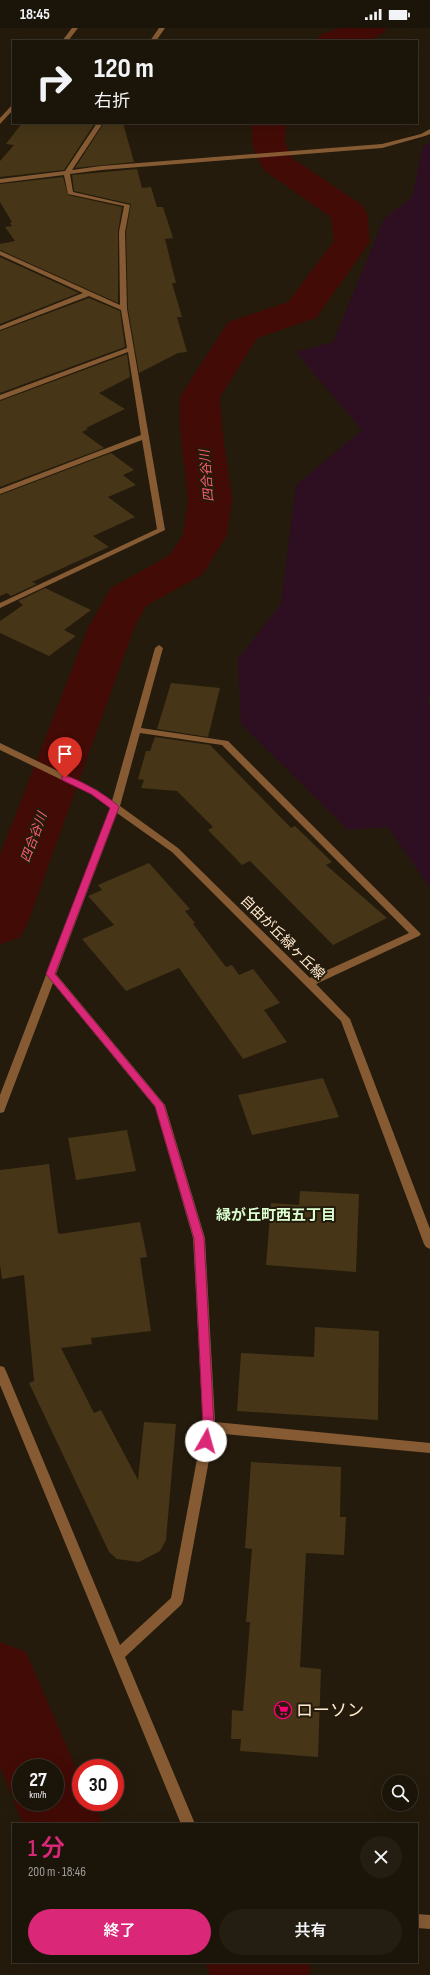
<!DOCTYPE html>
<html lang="ja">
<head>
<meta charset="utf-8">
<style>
	body { margin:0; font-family:"Sofia Sans Condensed","Noto Sans JP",sans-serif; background:#241d12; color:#f1f3f6; height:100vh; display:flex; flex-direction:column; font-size:15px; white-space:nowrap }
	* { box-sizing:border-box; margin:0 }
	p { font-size:13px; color:#a09e9c }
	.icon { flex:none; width:22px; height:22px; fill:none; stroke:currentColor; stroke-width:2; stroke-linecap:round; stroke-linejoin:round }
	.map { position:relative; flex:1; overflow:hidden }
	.panel { position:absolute; left:12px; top:1795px; width:406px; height:140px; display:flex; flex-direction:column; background:#1b1409; border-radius:0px; box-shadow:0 4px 16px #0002,0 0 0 1px #39332a }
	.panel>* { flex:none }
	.guide { position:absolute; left:12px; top:12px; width:406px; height:84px; border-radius:0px; box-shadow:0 4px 16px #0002,0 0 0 1px #39332a; background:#1b1409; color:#f1f3f6; overflow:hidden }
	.tools { position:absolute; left:382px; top:1747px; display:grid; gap:8px }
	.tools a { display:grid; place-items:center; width:36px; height:36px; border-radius:50%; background:#1b1409; box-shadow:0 4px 16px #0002,0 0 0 1px #39332a; font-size:20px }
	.speed { position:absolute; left:12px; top:1731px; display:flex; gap:8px; font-size:20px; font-weight:700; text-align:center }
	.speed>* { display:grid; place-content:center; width:52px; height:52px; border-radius:50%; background:#1b1409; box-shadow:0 4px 16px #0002,0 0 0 1px #39332a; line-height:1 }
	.speed small { font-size:10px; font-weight:400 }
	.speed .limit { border:6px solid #d22; background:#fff; color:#111 }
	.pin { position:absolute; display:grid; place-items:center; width:34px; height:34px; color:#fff; margin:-41px -17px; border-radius:50% 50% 50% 0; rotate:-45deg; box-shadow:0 0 4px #0007 }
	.pin .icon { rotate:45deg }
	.me { position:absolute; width:44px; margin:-22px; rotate:7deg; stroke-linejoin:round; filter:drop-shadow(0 0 3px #0008) }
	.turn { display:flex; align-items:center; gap:14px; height:84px; padding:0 16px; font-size:18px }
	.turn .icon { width:52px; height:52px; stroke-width:2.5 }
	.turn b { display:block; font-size:28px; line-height:34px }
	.round { display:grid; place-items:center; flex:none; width:42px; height:42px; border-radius:21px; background:#241d12 }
	.summary { display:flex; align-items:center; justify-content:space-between; height:68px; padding:0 16px }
	h1 { font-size:24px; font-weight:600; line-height:30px; color:#db2777 }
	.button { display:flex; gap:8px; margin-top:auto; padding:8px 16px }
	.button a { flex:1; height:46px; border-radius:24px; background:#db2777; color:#fff; font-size:16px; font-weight:600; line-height:46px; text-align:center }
	.button a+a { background:#241d12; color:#f1f3f6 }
	.status { display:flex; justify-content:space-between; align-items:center; height:28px; padding:0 20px; background:#1b1409; direction:ltr }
	.status svg { height:11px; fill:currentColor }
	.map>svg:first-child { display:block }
	.green { fill:#2e0f22 }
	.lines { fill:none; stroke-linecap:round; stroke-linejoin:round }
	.river { fill:#430b06; fill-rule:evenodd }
	.building { fill:#463517 }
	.minor { fill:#865b34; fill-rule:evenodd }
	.route { fill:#db2777; stroke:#8e194d }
	.labels { text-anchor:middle; stroke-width:4; stroke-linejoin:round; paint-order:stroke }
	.far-water-label { font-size:13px; font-style:italic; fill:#ff5d6d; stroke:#241b0c }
	.street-label { font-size:14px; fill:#ffeacf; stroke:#241b0c }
	.neighbourhood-label { font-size:15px; font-weight:bold; fill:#daffd1; stroke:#241b0c }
	.near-poi-label { font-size:17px; fill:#ffeacf; stroke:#241b0c; text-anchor:start }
</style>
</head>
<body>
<div class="status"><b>18:45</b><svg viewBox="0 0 49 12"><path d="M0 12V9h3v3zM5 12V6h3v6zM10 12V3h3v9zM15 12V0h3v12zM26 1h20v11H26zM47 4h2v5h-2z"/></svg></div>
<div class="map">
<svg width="430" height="1947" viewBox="0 0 430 1947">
	<rect width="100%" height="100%" fill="#241b0c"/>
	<path class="green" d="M 430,114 L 430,669 L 427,670 L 430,680 L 430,860 L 388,799 L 348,802 L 241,696 L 238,631 L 281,576 L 296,457 L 362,402 L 296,324 L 333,314 L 384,191 L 412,169 L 423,118 Z"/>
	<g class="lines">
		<path class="river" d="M 340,0 L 387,0 C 373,20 337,13 316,13 L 321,6 Z
			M 252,95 L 286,95 L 285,115 L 292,130 L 362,177 L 367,185 L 370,214 L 316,290 L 257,310 L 220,369 L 222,400 L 232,472 L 227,507 L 203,546 L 146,578 L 134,600 L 27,897 L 19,910 L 0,916 L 0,827 L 88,600 L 111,560 L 170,527 L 183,507 L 188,472 L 180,400 L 180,369 L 228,294 L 288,274 L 334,213 L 331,189 L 265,143 C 253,126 251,116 252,95 Z
			M 0,1614 L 26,1624 L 76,1740 L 74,1745 C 85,1750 81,1763 81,1774 L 94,1774 L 103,1796 L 23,1796 L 14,1774 L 16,1768 L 11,1766 L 0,1739 ZM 21,1740 L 55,1740 L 55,1774 L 21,1774 Z
			M 205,1934 L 308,1934 L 311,1942 L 309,1947 L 210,1947 Z"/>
	</g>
	<path class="building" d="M 22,95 L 95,95 L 64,142 L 0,149 L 0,133 L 14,117 L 6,116 Z
		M 104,95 L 123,95 L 134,134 L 75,140 Z
		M 137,141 L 142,160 L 151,159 L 157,179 L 163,179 L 173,210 L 165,211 L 176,255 L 172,255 L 182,289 L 177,289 L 187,324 L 178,325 L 139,345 L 128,281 L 126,204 L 131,176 L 74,163 L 72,147 Z
		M 63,149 L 68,167 L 122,179 L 118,204 L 118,275 L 0,222 L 0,216 L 15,213 L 5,199 L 12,198 L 10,195 L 12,194 L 0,174 L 0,156 Z
		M 0,229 L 79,265 L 0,296 Z
		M 89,270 L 120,283 L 125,319 L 0,365 L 0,303 Z
		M 127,326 L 130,349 L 99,365 L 125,381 L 86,400 L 88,401 L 82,404 L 104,420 L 0,459 L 0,373 Z
		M 111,425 L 134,442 L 123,447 L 136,457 L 108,469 L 135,489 L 93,508 L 109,519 L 32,554 L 37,556 L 11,568 L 7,565 L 0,568 L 0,467 Z
		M 45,560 L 91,582 L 64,602 L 76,608 L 49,628 L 0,605 L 0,593 L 23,577 L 18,573 Z
		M 171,655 L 220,660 L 208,709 L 157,701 Z
		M 155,709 L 210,717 L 291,800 L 295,798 L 332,834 L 326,837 L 387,890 L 333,917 L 250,833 L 242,837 L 208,802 L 213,799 L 177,763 L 141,760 L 144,752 L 138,751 L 146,723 L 150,723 Z
		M 149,835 L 190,881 L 185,883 L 195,895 L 193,896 L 226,939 L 232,937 L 239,947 L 253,941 L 280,975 L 264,982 L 287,1014 L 243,1031 L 179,940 L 126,963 L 82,911 L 114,897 L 88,868 L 102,862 L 98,857 Z
		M 323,1050 L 339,1089 L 252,1107 L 238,1067 Z
		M 127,1102 L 136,1143 L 76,1152 L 68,1110 Z
		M 49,1136 L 58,1205 L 60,1206 L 140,1194 L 147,1229 L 140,1230 L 151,1303 L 91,1310 L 92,1316 L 61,1320 L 94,1385 L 101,1382 L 138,1452 L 144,1394 L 176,1396 L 166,1512 L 160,1523 L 139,1534 L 117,1531 L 109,1524 L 29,1355 L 34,1353 L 24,1247 L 2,1251 L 0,1237 L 0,1142 Z
		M 300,1163 L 359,1166 L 356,1244 L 266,1237 L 271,1175 L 299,1177 Z
		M 315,1299 L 379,1303 L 378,1392 L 237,1383 L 241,1325 L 314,1329 Z
		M 251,1434 L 341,1439 L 340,1489 L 346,1489 L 344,1527 L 306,1525 L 300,1639 L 321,1641 L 318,1729 L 240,1723 L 241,1711 L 231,1711 L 232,1682 L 243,1683 L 250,1594 L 246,1594 L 252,1521 L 245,1520 Z"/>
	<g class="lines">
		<path class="minor" d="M 72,0 L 78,0 L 68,13 L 62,13 Z
			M 159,0 L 165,0 L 156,13 L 150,13 Z
			M 13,76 L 13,82 L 0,96 L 0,90 Z
			M 97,95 L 103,95 L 72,142 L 101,138 L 382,116 L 421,106 L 430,101 L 430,106 L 425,108 L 382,120 L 101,142 L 70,146 L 73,164 L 130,177 L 125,204 L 127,281 L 165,502 L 0,580 L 0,575 L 157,501 L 142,412 L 0,466 L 0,461 L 141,407 L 128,324 L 0,372 L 0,367 L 127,320 L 121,282 L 89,268 L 0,302 L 0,298 L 83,265 L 0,227 L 0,223 L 120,277 L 119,204 L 124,178 L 68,166 L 64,147 L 0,155 L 0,151 L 65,143 Z
			M 159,617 L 163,620 L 141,700 L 228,713 L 421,906 L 419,908 L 316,956 L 350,991 L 430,1201 L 430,1221 L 426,1219 L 424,1216 L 341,993 L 172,824 L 117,785 L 56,946 L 165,1077 L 205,1210 L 215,1394 L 430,1415 L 430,1425 L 214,1405 L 183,1573 L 181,1577 L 125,1629 L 195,1796 L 181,1796 L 0,1357 L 0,1338 L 4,1339 L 6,1343 L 120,1617 L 171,1570 L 203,1399 L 193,1210 L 155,1079 L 53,955 L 5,1081 L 4,1084 L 0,1085 L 0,1067 L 110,780 L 91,766 L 0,722 L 0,715 L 97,762 L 112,773 L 155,620 ZM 140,705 L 222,717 L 409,905 L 310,950 L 178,820 L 120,778 Z
			M 417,1886 L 430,1887 L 430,1901 L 417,1900 Z"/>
	</g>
	<path class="route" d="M 62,748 C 72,746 113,771 119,779 L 55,946 L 164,1077 L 204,1210 L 214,1398 L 210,1416 L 206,1418 L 202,1416 L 201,1413 L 203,1398 L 194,1210 L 155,1078 L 46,946 L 110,780 L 91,766 L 62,752 Z"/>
	<defs>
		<symbol id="supermarket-ring" viewBox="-11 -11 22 22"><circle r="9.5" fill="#241b0c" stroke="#fa0074" stroke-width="1.5"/><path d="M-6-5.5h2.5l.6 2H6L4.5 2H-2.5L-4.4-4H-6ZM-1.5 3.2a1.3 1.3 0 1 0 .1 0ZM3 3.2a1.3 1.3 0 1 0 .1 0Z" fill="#fa0074"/></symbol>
	</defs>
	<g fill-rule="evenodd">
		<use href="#supermarket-ring" x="273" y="1672" width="20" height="20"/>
	</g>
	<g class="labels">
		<g class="far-water-label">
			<text transform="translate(206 448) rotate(-95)" y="5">四合谷川</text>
			<text transform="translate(33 809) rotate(-70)" y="5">四合谷川</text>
		</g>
		<g class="street-label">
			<text transform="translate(283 909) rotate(45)" y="5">自由が丘緑ヶ丘線</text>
		</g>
		<g class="neighbourhood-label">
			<text x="276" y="1192">緑が丘町西五丁目</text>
		</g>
		<g class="near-poi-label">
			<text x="296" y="1688">ローソン</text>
		</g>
	</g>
</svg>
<div class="tools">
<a><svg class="icon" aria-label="search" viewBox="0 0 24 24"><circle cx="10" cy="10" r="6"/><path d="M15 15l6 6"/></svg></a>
</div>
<div class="speed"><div>27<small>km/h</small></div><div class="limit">30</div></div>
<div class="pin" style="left:65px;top:750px;background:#d93025"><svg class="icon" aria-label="arrive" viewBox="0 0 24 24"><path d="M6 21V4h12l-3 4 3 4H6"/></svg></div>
<svg class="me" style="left:206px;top:1413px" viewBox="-20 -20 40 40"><circle r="19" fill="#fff"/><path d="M0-13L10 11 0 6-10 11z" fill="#db2777"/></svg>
<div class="guide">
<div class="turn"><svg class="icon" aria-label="right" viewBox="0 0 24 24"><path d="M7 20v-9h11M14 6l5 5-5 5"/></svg><div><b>120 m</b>右折</div></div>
</div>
<section class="panel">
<div class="summary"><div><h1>1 分</h1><p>200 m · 18:46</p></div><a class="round"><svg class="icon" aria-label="close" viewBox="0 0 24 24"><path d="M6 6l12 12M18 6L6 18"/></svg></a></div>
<div class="button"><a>終了</a><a>共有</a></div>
</section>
</div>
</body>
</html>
